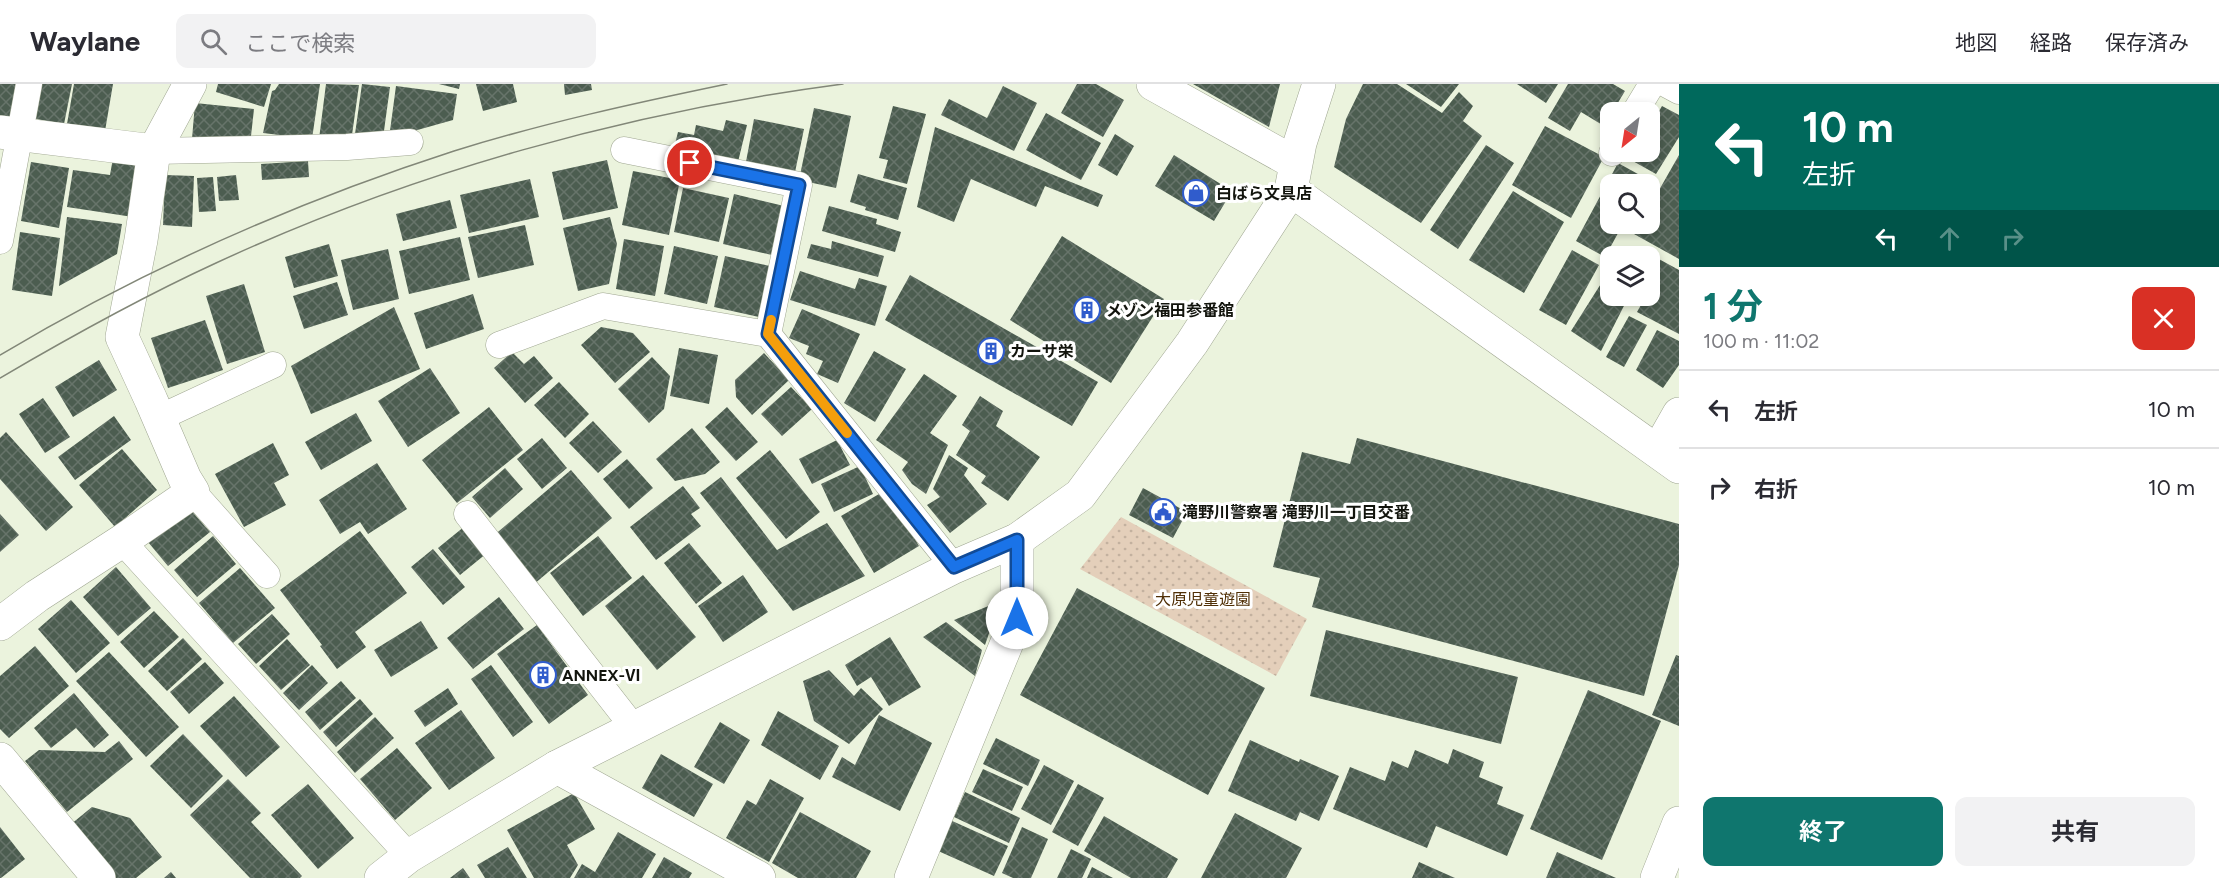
<!DOCTYPE html>
<html lang="ja">
<head>
<meta charset="utf-8">
<style>
	body { margin:0; font-family:Figtree,"Noto Sans JP",sans-serif; background:#f2f2f3; color:#2b2b33; height:100vh; display:flex; flex-direction:column; font-size:22px; white-space:nowrap }
	* { box-sizing:border-box; margin:0 }
	p { font-size:20px; color:#7c7c81 }
	.icon { flex:none; width:33px; height:33px; fill:none; stroke:currentColor; stroke-width:2; stroke-linecap:round; stroke-linejoin:round }
	.map { position:relative; flex:1; overflow:hidden }
	.panel { display:flex; flex-direction:column; background:#fff; width:540px }
	.panel>* { flex:none }
	.guide { background:#00695c; color:#fff; overflow:hidden }
	.needle { width:39px; rotate:210deg }
	.buttons { position:absolute; left:1600px; top:18px; display:grid; gap:12px }
	.buttons a { display:grid; place-items:center; width:60px; height:60px; border-radius:12px; background:#fff; box-shadow:0 3px 9px #0003; font-size:30px }
	.pin { position:absolute; display:grid; place-items:center; width:51px; height:51px; color:#fff; margin:-26px; border:3px solid #fff; border-radius:50%; box-shadow:0 2px 6px #0007 }
	.me { position:absolute; width:66px; margin:-33px; rotate:0deg; stroke-linejoin:round; filter:drop-shadow(0 0 4px #0008) }
	.turn { display:flex; align-items:center; gap:21px; height:126px; padding:0 24px; font-size:27px }
	.turn .icon { width:78px; height:78px; stroke-width:2.5 }
	.turn b { display:block; font-size:42px; line-height:51px }
	.lanes { display:flex; align-items:center; height:57px; padding:0 24px; background:#0003; justify-content:center; gap:30px; direction:ltr }
	.lanes .off { opacity:.35 }
	.round { display:grid; place-items:center; flex:none; width:63px; height:63px; border-radius:12px; background:#f2f2f3 }
	.headline { display:flex; align-items:center; justify-content:space-between; height:102px; padding:0 24px }
	h1 { font-size:36px; font-weight:700; line-height:45px; color:#0f766e }
	.primary-button { display:flex; gap:12px; margin-top:auto; padding:12px 24px }
	.primary-button a { flex:1; height:69px; border-radius:12px; background:#0f766e; color:#fff; font-size:24px; font-weight:700; line-height:69px; text-align:center }
	.primary-button a+a { background:#f2f2f3; color:#2b2b33 }
	ul { padding:0; list-style:none }
	li { display:flex; align-items:center; gap:18px; height:78px; padding:0 24px; border-top:2px solid #e1e1e2 }
	li div { flex:1 }
	li b { display:block; font-size:22px }
	li em { font-style:normal }
	header { display:flex; align-items:center; gap:36px; box-sizing:border-box; height:84px; padding:0 30px; background:#fff; border-bottom:2px solid #e1e1e2 }
	header strong { font-size:28px }
	nav { display:flex; gap:33px; margin-inline-start:auto; font-size:21px }
	.search { width:420px; height:54px; background:#f2f2f3; display:flex; align-items:center; gap:15px; box-sizing:border-box; padding:0 21px; border-radius:12px; color:#7c7c81; font-size:22px }
	main { display:flex; flex:1; min-height:0 }
	.map>svg:first-child { display:block }
	.grass { fill:url(#grass-dots) }
	.building { fill:url(#building-cross-hatch) }
	.lines { fill:none; stroke-linecap:round; stroke-linejoin:round }
	.lane-casing { stroke:#9fa691; stroke-width:27 }
	.street-casing { stroke:#9fa691; stroke-width:34 }
	.secondary-casing { stroke:#9fa691; stroke-width:34 }
	.lane { stroke:#fff; stroke-width:26 }
	.street { stroke:#fff; stroke-width:33 }
	.secondary { stroke:#fff; stroke-width:33 }
	.tram { stroke:#828778; stroke-width:1.5 }
	.route-casing { stroke:#114b97; stroke-width:15 }
	.route { stroke:#1a73e8; stroke-width:10 }
	.slow { stroke:#f59e0b; stroke-width:10 }
	.labels { text-anchor:middle; stroke-width:6; stroke-linejoin:round; paint-order:stroke }
	.poi-label { font-size:16px; font-weight:bold; fill:#12140d; stroke:#fff; text-anchor:start }
	.park-label { font-size:16px; fill:#513007; stroke:#fff }
</style>
</head>
<body>
<header>
<strong>Waylane</strong>
<div class="search"><svg class="icon" aria-label="search" viewBox="0 0 24 24"><circle cx="10" cy="10" r="6"/><path d="M15 15l6 6"/></svg>ここで検索</div>
<nav><a>地図</a><a>経路</a><a>保存済み</a></nav>
</header>
<main>
<div class="map">
<svg width="1679" height="794" viewBox="0 0 1679 794">
	<defs>
		<pattern id="grass-dots" width="8" height="8" patternUnits="userSpaceOnUse" patternTransform="scale(1.5)"><rect width="8" height="8" fill="#e4cfba"/><path d="M2 2h.1M6 6h.1" fill="none" stroke="#c3b19f" stroke-width="1.8" stroke-linecap="round"/></pattern>
		<pattern id="building-cross-hatch" width="8" height="8" patternUnits="userSpaceOnUse" patternTransform="scale(1.5)"><rect width="8" height="8" fill="#4c5d50"/><path d="M0 0l8 8M0 8l8-8" fill="none" stroke="#67746a"/></pattern>
	</defs>
	<rect width="100%" height="100%" fill="#ebf3dd"/>
	<path class="grass" d="M 1121,433 L 1307,535 L 1276,592 L 1080,485 Z"/>
	<path class="building" d="M 0,0 L 25,0 L 18,38 L 0,35 Z
		M 38,0 L 72,0 L 64,40 L 31,34 Z
		M 74,0 L 113,0 L 105,47 L 67,40 Z
		M 218,0 L 271,0 L 264,23 L 216,8 Z
		M 279,0 L 320,0 L 312,55 L 263,49 L 272,7 L 275,6 Z
		M 326,0 L 359,1 L 351,58 L 319,55 Z
		M 362,0 L 390,3 L 383,54 L 355,50 Z
		M 439,0 L 460,0 L 459,5 Z
		M 476,0 L 513,0 L 517,18 L 483,27 Z
		M 564,0 L 591,0 L 592,6 L 565,11 Z
		M 1077,0 L 1096,0 L 1124,16 L 1103,53 L 1061,29 Z
		M 1193,0 L 1280,0 L 1269,43 Z
		M 1363,0 L 1397,0 L 1442,29 L 1459,8 L 1473,22 L 1463,37 L 1482,52 L 1421,139 L 1334,83 L 1346,35 Z
		M 1406,0 L 1459,0 L 1441,23 Z
		M 1517,0 L 1558,0 L 1546,19 Z
		M 1568,0 L 1613,0 L 1625,7 L 1604,42 L 1581,28 L 1570,47 L 1548,34 Z
		M 396,2 L 457,10 L 453,36 L 389,54 Z
		M 1003,2 L 1037,19 L 1014,67 L 941,31 L 949,15 L 987,34 Z
		M 195,19 L 254,25 L 250,61 L 192,55 Z
		M 893,22 L 926,30 L 907,100 L 883,94 L 888,76 L 879,74 Z
		M 1662,22 L 1679,31 L 1679,53 L 1656,90 L 1631,76 L 1636,68 L 1650,68 L 1650,43 Z
		M 814,24 L 851,32 L 836,104 L 799,96 Z
		M 1046,29 L 1101,59 L 1081,96 L 1026,66 Z
		M 754,35 L 804,45 L 794,93 L 745,83 Z
		M 726,36 L 747,41 L 737,82 L 673,68 L 678,48 L 694,51 L 696,41 L 723,47 Z
		M 1545,42 L 1604,73 L 1571,134 L 1512,101 Z
		M 935,43 L 1103,111 L 1098,123 L 1045,102 L 1036,123 L 971,95 L 954,138 L 917,123 Z
		M 1115,50 L 1134,62 L 1117,92 L 1098,81 Z
		M 1486,61 L 1514,79 L 1458,165 L 1430,146 Z
		M 1174,71 L 1232,107 L 1214,137 L 1155,102 Z
		M 1679,71 L 1679,175 L 1634,150 L 1640,140 L 1650,140 L 1650,122 Z
		M 113,74 L 141,79 L 133,133 L 67,123 L 73,86 L 110,91 Z
		M 607,76 L 618,124 L 563,136 L 552,88 Z
		M 308,77 L 309,93 L 262,96 L 261,80 Z
		M 31,78 L 69,84 L 59,144 L 21,137 Z
		M 1618,79 L 1647,95 L 1645,100 L 1611,100 L 1611,140 L 1623,140 L 1605,173 L 1576,157 Z
		M 633,87 L 680,96 L 669,151 L 622,141 Z
		M 858,90 L 907,104 L 898,136 L 865,126 L 866,123 L 850,118 Z
		M 165,91 L 194,92 L 192,143 L 163,141 Z
		M 236,91 L 239,116 L 219,117 L 217,93 Z
		M 213,93 L 216,127 L 199,128 L 197,94 Z
		M 530,95 L 539,133 L 469,149 L 460,111 Z
		M 683,104 L 729,114 L 719,158 L 674,148 Z
		M 1513,107 L 1564,138 L 1524,209 L 1469,176 Z
		M 734,110 L 784,122 L 772,171 L 723,160 Z
		M 450,116 L 457,144 L 403,157 L 396,130 Z
		M 829,122 L 877,135 L 876,140 L 901,148 L 895,168 L 822,147 Z
		M 67,133 L 122,140 L 117,170 L 59,202 Z
		M 610,133 L 617,160 L 609,200 L 578,207 L 563,144 Z
		M 525,141 L 534,181 L 478,194 L 468,153 Z
		M 20,148 L 60,154 L 52,212 L 12,206 Z
		M 1062,152 L 1164,215 L 1111,299 L 1010,236 Z
		M 460,153 L 470,196 L 409,210 L 399,167 Z
		M 624,155 L 664,162 L 655,212 L 616,205 Z
		M 832,157 L 884,172 L 878,193 L 807,174 L 811,160 L 831,165 Z
		M 329,160 L 338,192 L 294,204 L 285,173 Z
		M 674,162 L 718,172 L 707,220 L 664,210 Z
		M 388,165 L 399,215 L 353,226 L 341,176 Z
		M 1572,166 L 1599,181 L 1566,241 L 1539,226 Z
		M 725,172 L 770,182 L 759,233 L 714,223 Z
		M 1657,174 L 1679,186 L 1679,250 L 1637,228 L 1646,212 L 1650,212 L 1650,186 Z
		M 800,187 L 855,205 L 859,194 L 887,202 L 875,242 L 790,216 Z
		M 1609,187 L 1611,189 L 1611,212 L 1629,212 L 1601,267 L 1571,247 Z
		M 910,191 L 1098,298 L 1072,342 L 885,236 Z
		M 337,198 L 348,231 L 304,245 L 293,212 Z
		M 244,200 L 265,268 L 227,280 L 206,212 Z
		M 473,210 L 484,245 L 426,265 L 414,229 Z
		M 394,223 L 420,285 L 311,330 L 291,282 Z
		M 802,225 L 860,250 L 838,299 L 817,290 L 823,277 L 806,270 L 809,262 L 789,254 Z
		M 1629,232 L 1647,241 L 1624,283 L 1606,273 Z
		M 205,236 L 223,286 L 168,304 L 151,254 Z
		M 601,243 L 633,249 L 650,268 L 615,299 L 581,261 Z
		M 1657,246 L 1679,257 L 1679,281 L 1663,304 L 1636,286 Z
		M 679,264 L 718,271 L 709,320 L 670,312 Z
		M 874,267 L 906,285 L 875,338 L 844,319 Z
		M 512,268 L 524,280 L 534,272 L 553,294 L 525,319 L 494,284 Z
		M 764,269 L 789,296 L 752,331 L 736,313 L 735,296 Z
		M 652,273 L 670,292 L 664,325 L 649,339 L 618,305 Z
		M 99,276 L 117,306 L 73,333 L 55,303 Z
		M 430,284 L 460,329 L 408,363 L 378,317 Z
		M 924,290 L 957,312 L 930,349 L 948,361 L 926,410 L 912,400 L 902,386 L 908,378 L 876,356 Z
		M 559,298 L 589,330 L 565,354 L 534,321 Z
		M 791,303 L 812,325 L 782,352 L 761,330 Z
		M 980,312 L 1003,327 L 996,342 L 1040,373 L 1008,417 L 981,399 L 986,392 L 956,371 L 970,347 L 962,341 Z
		M 43,314 L 70,353 L 45,369 L 19,330 Z
		M 489,323 L 523,366 L 457,419 L 422,376 Z
		M 727,323 L 758,358 L 736,377 L 705,343 Z
		M 356,329 L 372,357 L 321,386 L 305,358 Z
		M 114,332 L 131,356 L 75,396 L 58,373 Z
		M 593,337 L 622,368 L 598,389 L 569,359 Z
		M 692,344 L 720,378 L 705,390 L 675,397 L 656,375 Z
		M 6,348 L 73,423 L 46,447 L 0,395 L 0,354 Z
		M 542,354 L 567,384 L 542,405 L 517,375 Z
		M 1357,354 L 1679,440 L 1679,481 L 1644,612 L 1312,523 L 1320,494 L 1273,483 L 1302,368 L 1350,380 Z
		M 837,356 L 850,381 L 812,400 L 799,375 Z
		M 273,359 L 289,391 L 274,399 L 286,421 L 244,443 L 215,390 Z
		M 122,365 L 157,406 L 115,443 L 79,401 Z
		M 770,366 L 820,428 L 786,455 L 736,394 Z
		M 949,371 L 968,384 L 964,391 L 987,420 L 950,449 L 927,421 L 940,413 L 933,405 Z
		M 627,375 L 653,404 L 629,425 L 603,395 Z
		M 377,379 L 407,425 L 368,450 L 360,438 L 340,450 L 319,416 Z
		M 860,382 L 873,410 L 834,428 L 821,400 Z
		M 505,384 L 523,405 L 490,434 L 472,413 Z
		M 571,386 L 612,434 L 533,501 L 492,453 Z
		M 721,393 L 777,466 L 827,439 L 865,492 L 793,527 L 700,409 Z
		M 683,402 L 700,424 L 691,430 L 701,442 L 656,476 L 630,443 Z
		M 1143,404 L 1187,428 L 1173,454 L 1129,431 Z
		M 886,406 L 919,462 L 874,489 L 841,432 Z
		M 189,424 L 210,448 L 168,482 L 148,458 Z
		M 0,430 L 19,451 L 0,468 Z
		M 465,442 L 487,469 L 460,491 L 438,464 Z
		M 360,447 L 407,509 L 355,548 L 366,563 L 337,585 L 320,562 L 322,561 L 280,506 Z
		M 213,452 L 236,480 L 197,513 L 174,486 Z
		M 598,452 L 632,494 L 583,532 L 550,489 Z
		M 689,459 L 722,499 L 696,520 L 664,479 Z
		M 433,465 L 465,503 L 443,521 L 411,483 Z
		M 116,483 L 151,524 L 118,552 L 83,513 Z
		M 240,484 L 275,524 L 233,559 L 199,519 Z
		M 643,491 L 696,553 L 657,586 L 605,522 Z
		M 743,491 L 768,528 L 723,558 L 698,522 Z
		M 1077,504 L 1265,604 L 1208,711 L 1020,611 Z
		M 499,513 L 524,545 L 473,585 L 447,554 Z
		M 71,516 L 110,559 L 76,589 L 38,545 Z
		M 991,521 L 997,526 L 985,561 L 954,536 Z
		M 154,527 L 179,553 L 144,584 L 120,558 Z
		M 272,530 L 290,550 L 256,580 L 238,560 Z
		M 421,537 L 438,564 L 391,593 L 374,566 Z
		M 946,538 L 982,566 L 975,592 L 923,553 Z
		M 537,541 L 588,611 L 549,640 L 497,570 Z
		M 1326,546 L 1518,593 L 1501,660 L 1310,612 Z
		M 890,553 L 921,603 L 889,622 L 871,593 L 857,602 L 845,581 Z
		M 183,554 L 202,575 L 167,607 L 148,587 Z
		M 287,555 L 310,581 L 281,606 L 259,582 Z
		M 35,562 L 69,602 L 9,654 L 0,645 L 0,592 Z
		M 109,568 L 179,643 L 146,673 L 76,597 Z
		M 1676,571 L 1679,572 L 1679,642 L 1652,631 Z
		M 205,578 L 224,599 L 189,630 L 170,608 Z
		M 312,581 L 328,599 L 299,626 L 283,609 Z
		M 491,581 L 533,638 L 513,653 L 471,595 Z
		M 829,586 L 854,612 L 861,604 L 883,625 L 849,660 L 814,637 L 803,597 Z
		M 341,597 L 356,614 L 320,646 L 305,628 Z
		M 448,604 L 458,620 L 425,643 L 414,627 Z
		M 1588,606 L 1661,637 L 1602,776 L 1530,745 Z
		M 74,609 L 109,651 L 94,664 L 76,644 L 51,664 L 34,644 Z
		M 234,612 L 280,663 L 246,693 L 200,642 Z
		M 360,615 L 373,630 L 336,663 L 323,648 Z
		M 461,626 L 495,674 L 449,706 L 415,659 Z
		M 778,627 L 839,662 L 820,696 L 761,661 Z
		M 879,631 L 932,659 L 900,727 L 832,693 L 842,673 L 855,681 Z
		M 375,633 L 394,654 L 355,689 L 337,668 Z
		M 720,638 L 750,656 L 724,700 L 694,683 Z
		M 183,650 L 223,692 L 191,724 L 150,682 Z
		M 996,654 L 1040,676 L 1028,702 L 983,680 Z
		M 1250,656 L 1299,678 L 1300,675 L 1339,692 L 1319,737 L 1300,728 L 1296,737 L 1228,707 Z
		M 119,657 L 133,675 L 67,728 L 25,677 L 39,666 L 105,668 Z
		M 397,664 L 432,704 L 395,736 L 360,695 Z
		M 1453,665 L 1484,678 L 1479,693 L 1503,703 L 1497,720 L 1524,731 L 1507,772 L 1436,742 L 1427,764 L 1333,725 L 1350,683 L 1385,697 L 1392,677 L 1408,684 L 1415,666 L 1448,680 Z
		M 661,670 L 713,700 L 694,733 L 642,704 Z
		M 1044,681 L 1074,697 L 1051,741 L 1021,725 Z
		M 983,685 L 1023,703 L 1012,727 L 972,708 Z
		M 228,695 L 261,729 L 251,738 L 302,792 L 300,794 L 250,794 L 190,731 Z
		M 770,695 L 804,714 L 769,778 L 726,754 L 747,716 L 756,721 Z
		M 308,700 L 354,754 L 318,785 L 271,731 Z
		M 1078,700 L 1104,714 L 1078,762 L 1052,748 Z
		M 965,708 L 1020,734 L 1009,759 L 954,733 Z
		M 574,709 L 595,745 L 567,761 L 578,781 L 570,794 L 534,794 L 507,746 Z
		M 92,723 L 130,734 L 162,773 L 136,794 L 114,794 L 70,741 Z
		M 800,728 L 871,767 L 856,794 L 798,794 L 772,779 Z
		M 1235,729 L 1302,764 L 1286,794 L 1201,794 Z
		M 1104,732 L 1178,775 L 1167,794 L 1131,794 L 1084,767 Z
		M 950,736 L 1008,762 L 994,792 L 936,766 Z
		M 0,743 L 25,775 L 1,794 L 0,794 Z
		M 1022,743 L 1048,755 L 1031,794 L 1013,794 L 1002,789 Z
		M 618,748 L 656,770 L 642,794 L 574,794 L 582,780 L 595,788 Z
		M 508,763 L 527,794 L 485,794 L 477,781 Z
		M 1071,765 L 1091,775 L 1082,794 L 1057,794 Z
		M 1557,768 L 1616,794 L 1546,794 Z
		M 664,773 L 692,789 L 689,794 L 652,794 Z
		M 1419,778 L 1455,794 L 1412,794 Z
		M 1092,783 L 1113,794 L 1087,794 Z
		M 463,784 L 470,794 L 450,794 Z
		M 171,788 L 176,794 L 164,794 Z"/>
	<g class="lines">
		<defs>
			<path id="lane" d="M 1666,0 L 1679,7
				M 1635,28 L 1652,0
				M 624,66 L 799,101 L 768,250
				M 154,67 L 347,63 L 410,58
				M 1612,69 L 1613,68
				M 0,157 L 29,0
				M 499,261 L 603,222 L 768,250 L 954,483
				M 159,334 L 273,281
				M 193,408 L 267,491
				M 467,430 L 634,644
				M 122,457 L 409,772"/>
			<path id="street" d="M 1153,0 L 1295,79
				M 0,48 L 154,67
				M 1658,367 L 1679,330
				M 0,540 L 37,512 L 122,457 L 193,408 L 185,395 L 151,316 L 122,253 L 141,156 L 154,67 L 190,0
				M 0,675 L 99,794
				M 557,683 L 759,794
				M 911,794 L 1017,534 L 1017,456
				M 1657,794 L 1679,739"/>
			<path id="secondary" d="M 1291,106 L 1679,383
				M 381,794 L 409,772 L 557,683 L 954,483 L 1017,456 L 1080,411 L 1192,259 L 1291,106 L 1300,59 L 1319,0"/>
		</defs>
		<use href="#lane" class="lane-casing"/>
		<use href="#street" class="street-casing"/>
		<use href="#secondary" class="secondary-casing"/>
		<use href="#lane" class="lane"/>
		<use href="#street" class="street"/>
		<use href="#secondary" class="secondary"/>
		<path class="tram" d="M 0,271 C 143,186 296,118 454,67 C 544,39 635,19 727,0
			M 0,294 C 70,253 142,213 216,179 C 413,88 628,28 843,0"/>
	</g>
	<g class="lines">
		<defs>
			<path id="route" d="M 690,79 L 799,101 L 768,250 L 954,483 L 1017,456 L 1017,534"/>
		</defs>
		<use href="#route" class="route-casing"/>
		<use href="#route" class="route"/>
		<path class="slow" d="M 771,236 L 768,250 L 847,349"/>
	</g>
	<defs>
		<symbol id="shop-ring" viewBox="-11 -11 22 22"><circle r="9.5" fill="#fff" stroke="#305ccc" stroke-width="1.5"/><path d="M-5-2.5h2.3a2.7 3.5 0 0 1 5.4 0H5L5.5 6h-11ZM-1.5-2.5h3a1.5 2.3 0 0 0-3 0Z" fill="#305ccc"/></symbol>
		<symbol id="building-ring" viewBox="-11 -11 22 22"><circle r="9.5" fill="#fff" stroke="#305ccc" stroke-width="1.5"/><path d="M-4-6H4V6H1V3H-1V6H-4ZM-2.5-4.3h1.7v1.8h-1.7ZM.8-4.3h1.7v1.8H.8ZM-2.5-1h1.7V.8h-1.7ZM.8-1h1.7V.8H.8Z" fill="#305ccc"/></symbol>
		<symbol id="civic-ring" viewBox="-11 -11 22 22"><circle r="9.5" fill="#fff" stroke="#305ccc" stroke-width="1.5"/><path d="M-.6-6.5H3V-4.5H.6V-3L4-1V1h2V6H-6V1h2V-1L-.6-3ZM-1.2 2.5V6h2.4V2.5Z" fill="#305ccc"/></symbol>
	</defs>
	<g fill-rule="evenodd">
		<use href="#shop-ring" x="1181" y="94" width="30" height="30"/>
		<use href="#building-ring" x="1072" y="211" width="30" height="30"/>
		<use href="#building-ring" x="976" y="252" width="30" height="30"/>
		<use href="#civic-ring" x="1148" y="413" width="30" height="30"/>
		<use href="#building-ring" x="528" y="576" width="30" height="30"/>
	</g>
	<g class="labels">
		<g class="poi-label">
			<text x="1216" y="115">白ばら文具店</text>
			<text x="1106" y="232">メゾン福田参番館</text>
			<text x="1010" y="273">カーサ栄</text>
			<text x="1182" y="434">滝野川警察署 滝野川一丁目交番</text>
			<text x="562" y="597">ANNEX-Ⅵ</text>
		</g>
		<g class="park-label">
			<text x="1203" y="521">大原児童遊園</text>
		</g>
	</g>
</svg>
<div class="buttons">
<a><svg class="needle" viewBox="-14 -14 28 28"><path d="M0-13l5 13h-10z" fill="#e53935"/><path d="M0 13l5-13h-10z" fill="#7c7c81"/></svg></a>
<a><svg class="icon" aria-label="search" viewBox="0 0 24 24"><circle cx="10" cy="10" r="6"/><path d="M15 15l6 6"/></svg></a>
<a><svg class="icon" aria-label="layers" viewBox="0 0 24 24"><path d="M12 4l9 5-9 5-9-5zM3 14l9 5 9-5"/></svg></a>
</div>
<div class="pin" style="left:690px;top:79px;background:#d93025"><svg class="icon" aria-label="arrive" viewBox="0 0 24 24"><path d="M6 21V4h12l-3 4 3 4H6"/></svg></div>
<svg class="me" style="left:1017px;top:534px" viewBox="-20 -20 40 40"><circle r="19" fill="#fff"/><path d="M0-13L10 11 0 6-10 11z" fill="#1a73e8"/></svg>
</div>
<section class="panel">
<div class="guide">
<div class="turn"><svg class="icon" aria-label="left" viewBox="0 0 24 24"><path d="M17 20v-9H6M10 6l-5 5 5 5"/></svg><div><b>10 m</b>左折</div></div>
<div class="lanes"><svg class="icon" aria-label="left" viewBox="0 0 24 24"><path d="M17 20v-9H6M10 6l-5 5 5 5"/></svg><svg class="icon off" aria-label="ahead" viewBox="0 0 24 24"><path d="M12 20V5M6 11l6-6 6 6"/></svg><svg class="icon off" aria-label="right" viewBox="0 0 24 24"><path d="M7 20v-9h11M14 6l5 5-5 5"/></svg></div>
</div>
<div class="headline"><div><h1>1 分</h1><p>100 m · 11:02</p></div><a class="round" style="background:#d93025;color:#fff"><svg class="icon" aria-label="close" viewBox="0 0 24 24"><path d="M6 6l12 12M18 6L6 18"/></svg></a></div>
<ul>
<li><svg class="icon" aria-label="left" viewBox="0 0 24 24"><path d="M17 20v-9H6M10 6l-5 5 5 5"/></svg><div><b>左折</b></div><em>10 m</em></li>
<li><svg class="icon" aria-label="right" viewBox="0 0 24 24"><path d="M7 20v-9h11M14 6l5 5-5 5"/></svg><div><b>右折</b></div><em>10 m</em></li>
</ul>
<div class="primary-button"><a>終了</a><a>共有</a></div>
</section>
</main>
</body>
</html>
